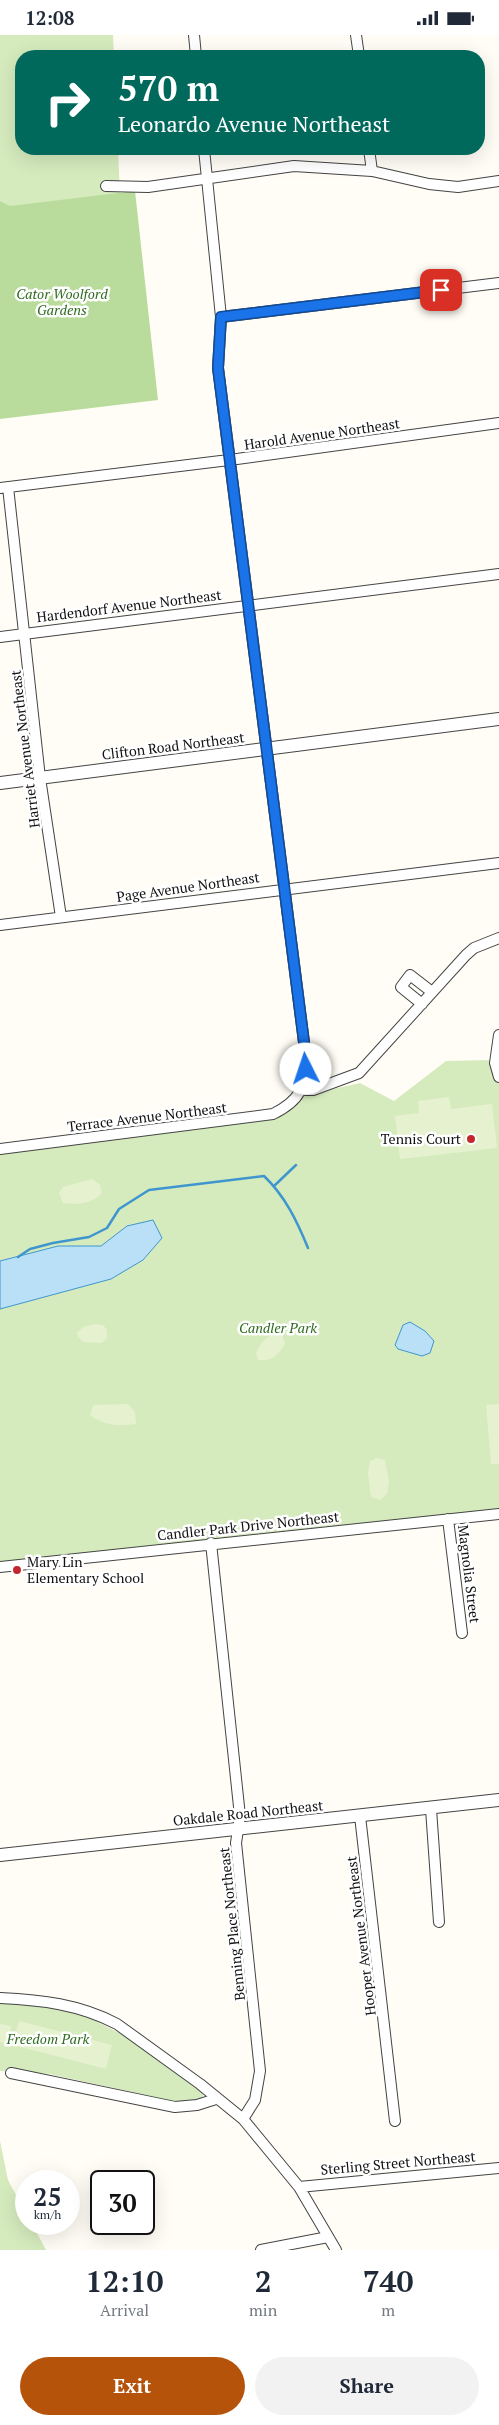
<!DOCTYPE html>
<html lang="en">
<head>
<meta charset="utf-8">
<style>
	body { margin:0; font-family:"PT Serif",serif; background:#f2f2f3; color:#1f2937; height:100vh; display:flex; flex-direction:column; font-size:19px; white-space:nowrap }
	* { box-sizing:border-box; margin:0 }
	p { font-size:16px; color:#747a83 }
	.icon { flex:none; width:28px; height:28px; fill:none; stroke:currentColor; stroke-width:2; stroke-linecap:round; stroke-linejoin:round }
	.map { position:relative; height:2215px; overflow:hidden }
	.details { display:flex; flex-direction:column; background:#fff; flex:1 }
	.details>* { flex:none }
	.top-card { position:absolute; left:15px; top:15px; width:470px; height:105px; border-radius:20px; box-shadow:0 5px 20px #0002; background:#00695c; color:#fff; overflow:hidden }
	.speed { position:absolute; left:15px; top:2135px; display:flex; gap:10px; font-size:25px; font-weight:700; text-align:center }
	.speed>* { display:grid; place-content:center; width:65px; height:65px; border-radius:50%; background:#fff; box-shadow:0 5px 20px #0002; line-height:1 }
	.speed small { font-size:12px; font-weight:400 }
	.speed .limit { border:2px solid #111; border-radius:8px; background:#fff; color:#111 }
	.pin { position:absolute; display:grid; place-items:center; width:42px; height:42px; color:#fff; margin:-21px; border-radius:10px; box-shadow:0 2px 8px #0006 }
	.me { position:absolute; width:55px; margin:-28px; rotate:356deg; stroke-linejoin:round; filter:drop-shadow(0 0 4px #0008) }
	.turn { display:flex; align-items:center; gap:18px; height:105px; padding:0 20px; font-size:22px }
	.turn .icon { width:65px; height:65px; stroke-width:2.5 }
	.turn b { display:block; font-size:35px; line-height:42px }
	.eta { display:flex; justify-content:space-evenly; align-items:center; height:85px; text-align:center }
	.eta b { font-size:30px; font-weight:800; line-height:35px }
	.primary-button { display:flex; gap:10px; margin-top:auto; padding:10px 20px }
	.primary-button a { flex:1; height:58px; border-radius:30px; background:#b45309; color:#fff; font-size:20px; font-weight:800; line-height:58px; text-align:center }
	.primary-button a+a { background:#f2f2f3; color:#1f2937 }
	.status { display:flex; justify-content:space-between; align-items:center; height:35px; padding:0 25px; background:#fff; direction:ltr }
	.status svg { height:14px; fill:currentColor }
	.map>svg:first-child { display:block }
	.green { fill:#d5ebbd }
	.forest { fill:#b9dc9c }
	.pitch { fill:#e6f2cf }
	.water { fill:#b9e0f7; stroke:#3f96cf }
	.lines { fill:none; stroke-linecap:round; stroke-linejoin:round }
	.stream { stroke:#3f96cf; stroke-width:2.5 }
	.minor-casing { stroke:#444; stroke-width:12 }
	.tertiary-casing { stroke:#444; stroke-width:14 }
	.minor { stroke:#fff; stroke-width:10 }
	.tertiary { stroke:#fff; stroke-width:12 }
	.route-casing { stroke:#114b97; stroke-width:12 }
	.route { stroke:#1a73e8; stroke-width:9 }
	.poi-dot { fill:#c4262e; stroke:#fff; stroke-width:2 }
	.labels { text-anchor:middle; stroke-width:5; stroke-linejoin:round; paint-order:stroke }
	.park-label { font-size:14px; font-style:italic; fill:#2f6b1f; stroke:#fff }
	.street-label { font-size:14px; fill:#111; stroke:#fff }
	.poi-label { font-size:14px; fill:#111; stroke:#fff; text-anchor:end }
</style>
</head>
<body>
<div class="status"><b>12:08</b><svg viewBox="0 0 49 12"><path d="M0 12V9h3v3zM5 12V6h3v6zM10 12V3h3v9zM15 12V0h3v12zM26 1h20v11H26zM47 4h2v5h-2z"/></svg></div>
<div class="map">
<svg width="499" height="2215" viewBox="0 0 499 2215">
	<rect width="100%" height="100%" fill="#fffdf5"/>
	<path class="green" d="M 0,0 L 113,0 L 114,21 L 21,21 L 21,114 L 118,114 L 127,326 L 0,344 Z
		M 492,1025 L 499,1042 L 499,1481 L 0,1535 L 0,1116 L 274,1082 L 307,1060 L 360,1048 L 394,1066 L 446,1026 Z
		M 0,1968 L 59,1970 L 88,1982 L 133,2005 L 199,2054 L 203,2060 L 200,2065 L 190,2068 L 177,2067 L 49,2039 L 0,2036 Z
		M 0,2106 L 8,2145 L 26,2179 L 26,2189 L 32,2189 L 46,2215 L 0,2215 Z"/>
	<path class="forest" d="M 135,156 L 158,365 L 0,384 L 0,166 L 10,171 Z"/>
	<path class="pitch" d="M 449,1062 L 451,1074 L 492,1069 L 497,1113 L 400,1124 L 395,1081 L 419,1078 L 418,1066 Z
		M 92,1144 L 100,1150 L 102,1158 C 92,1169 76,1170 63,1168 L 59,1158 L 63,1152 Z
		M 95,1289 L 103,1290 L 107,1295 L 107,1303 L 102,1308 L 83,1307 L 78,1302 L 77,1298 L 83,1292 Z
		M 279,1298 L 283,1302 L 285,1309 C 278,1320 272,1327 258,1325 L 256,1318 C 261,1307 266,1301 279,1298 Z
		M 128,1369 L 135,1377 L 136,1389 C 118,1391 105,1391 90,1380 L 93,1370 Z
		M 499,1369 L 499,1429 L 491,1429 L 486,1370 Z
		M 377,1423 L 385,1425 L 389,1446 L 387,1459 L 380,1465 L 371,1462 L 368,1438 L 370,1426 Z
		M 19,1986 L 112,2010 L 106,2034 L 13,2010 Z
		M 0,1989 L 11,1991 L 8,2008 L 0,2007 Z"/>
	<path class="water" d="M 153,1185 L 162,1203 L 143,1225 L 111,1244 L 0,1274 L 0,1226 L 58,1211 L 101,1211 L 127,1191 Z
		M 410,1287 L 425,1296 L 434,1306 L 430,1318 L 422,1321 L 398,1314 L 395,1310 L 403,1290 Z"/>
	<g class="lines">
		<path class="stream" d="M 274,1151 L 296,1130
			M 18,1222 L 30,1214 L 53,1208 L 89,1202 L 107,1193 L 119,1174 L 149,1155 L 264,1141 C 285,1161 297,1186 308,1213"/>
		<defs>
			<path id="minor" d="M 194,0 L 196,21
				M 356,0 L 359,21
				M 369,114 L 372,136
				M 106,151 L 148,152 L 294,131 L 372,136 L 429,149 L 458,152 L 499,146
				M 221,282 L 499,248
				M 8,452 L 40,743 L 61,882
				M 0,453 L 237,424 L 499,388
				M 0,602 L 499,539
				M 0,890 L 499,828
				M 422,969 L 401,952 L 410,940 L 432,957
				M 499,1000 L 495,1028 L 499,1042
				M 302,1055 L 313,1055 L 359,1038 L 466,920 L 474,913 L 499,903
				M 0,1114 L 273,1079 C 301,1065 304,1054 306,1023 L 218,333 L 221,282 L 204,114
				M 448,1484 L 462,1598
				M 211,1508 L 240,1781 L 236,1808 L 260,2036 L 255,2065 L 243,2084
				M 0,1532 L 499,1479
				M 431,1774 L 439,1887
				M 360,1781 L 395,2086
				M 0,1963 C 41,1965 79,1969 117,1989 L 200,2049 L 243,2084 L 299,2152 L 336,2215
				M 11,2038 L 175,2072 L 197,2070 L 216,2064
				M 299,2152 L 499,2133
				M 261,2215 L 328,2202"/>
			<path id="tertiary" d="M 0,748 L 499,684
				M 0,1820 L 499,1765"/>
		</defs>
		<use href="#minor" class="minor-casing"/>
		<use href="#tertiary" class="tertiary-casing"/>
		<use href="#minor" class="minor"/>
		<use href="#tertiary" class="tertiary"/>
	</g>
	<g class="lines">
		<defs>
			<path id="route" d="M 306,1034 L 306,1023 L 218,333 L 221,282 L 441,255"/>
		</defs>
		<use href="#route" class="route-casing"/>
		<use href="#route" class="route"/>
	</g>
	<g class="poi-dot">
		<circle cx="471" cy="1104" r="5"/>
		<circle cx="17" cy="1535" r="5"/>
	</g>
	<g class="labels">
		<g class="park-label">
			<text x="62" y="264">Cator Woolford<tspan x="62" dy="16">Gardens</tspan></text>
			<text x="278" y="1298">Candler Park</text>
			<text x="48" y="2009">Freedom Park</text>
		</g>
		<g class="street-label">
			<text transform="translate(322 399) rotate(-8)" y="5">Harold Avenue Northeast</text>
			<text transform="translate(129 571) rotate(-7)" y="5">Hardendorf Avenue Northeast</text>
			<text transform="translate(173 711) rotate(-7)" y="5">Clifton Road Northeast</text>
			<text transform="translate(25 714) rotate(-97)" y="5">Harriet Avenue Northeast</text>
			<text transform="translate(188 852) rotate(-8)" y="5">Page Avenue Northeast</text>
			<text transform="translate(147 1082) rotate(-7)" y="5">Terrace Avenue Northeast</text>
			<text transform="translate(248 1491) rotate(-6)" y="5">Candler Park Drive Northeast</text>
			<text transform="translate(469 1539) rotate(83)" y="5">Magnolia Street</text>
			<text transform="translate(248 1778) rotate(-6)" y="5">Oakdale Road Northeast</text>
			<text transform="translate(232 1889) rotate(-96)" y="5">Benning Place Northeast</text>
			<text transform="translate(361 1901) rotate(-97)" y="5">Hooper Avenue Northeast</text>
			<text transform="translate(398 2128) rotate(-5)" y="5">Sterling Street Northeast</text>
		</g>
		<g class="poi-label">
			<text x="461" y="1109">Tennis Court</text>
			<text x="27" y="1532" text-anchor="start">Mary Lin<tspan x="27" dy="16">Elementary School</tspan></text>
		</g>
	</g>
</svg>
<div class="speed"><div>25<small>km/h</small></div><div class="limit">30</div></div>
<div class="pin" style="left:441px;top:255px;background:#d93025"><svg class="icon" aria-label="arrive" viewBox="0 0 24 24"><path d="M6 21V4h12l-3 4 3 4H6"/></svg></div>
<svg class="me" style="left:306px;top:1034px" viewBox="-20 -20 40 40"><circle r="19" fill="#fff"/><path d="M0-13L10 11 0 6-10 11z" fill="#1a73e8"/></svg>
<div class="top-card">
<div class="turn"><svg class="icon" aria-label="right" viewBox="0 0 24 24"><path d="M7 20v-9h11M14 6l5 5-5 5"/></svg><div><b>570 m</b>Leonardo Avenue Northeast</div></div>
</div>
</div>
<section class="details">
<div class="eta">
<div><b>12:10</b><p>Arrival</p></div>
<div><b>2</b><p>min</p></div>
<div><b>740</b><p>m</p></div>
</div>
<div class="primary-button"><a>Exit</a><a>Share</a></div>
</section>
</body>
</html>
